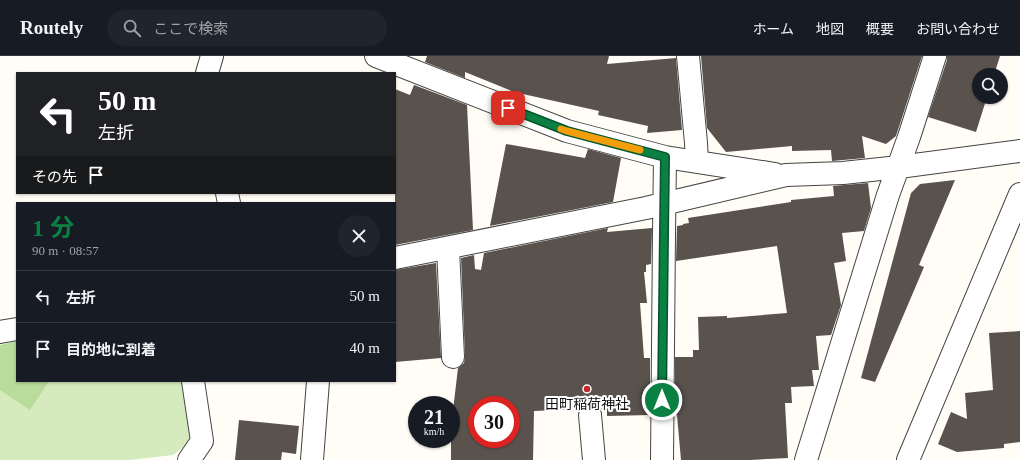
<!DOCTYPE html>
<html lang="ja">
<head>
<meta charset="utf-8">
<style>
	body { margin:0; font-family:"Times New Roman","Noto Sans JP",serif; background:#20242c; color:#f1f3f6; height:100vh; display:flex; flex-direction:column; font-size:15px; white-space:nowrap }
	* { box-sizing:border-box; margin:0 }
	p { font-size:13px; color:#9ea1a6 }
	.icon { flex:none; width:22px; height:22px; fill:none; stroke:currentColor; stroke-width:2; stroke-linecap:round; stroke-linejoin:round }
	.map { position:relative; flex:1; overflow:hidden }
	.sheet { position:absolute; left:16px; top:146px; width:380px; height:180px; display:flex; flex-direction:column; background:#171b24; border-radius:0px; box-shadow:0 1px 3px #0004 }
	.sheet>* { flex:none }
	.hud { position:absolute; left:16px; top:16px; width:380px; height:122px; border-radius:0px; box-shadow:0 1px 3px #0004; background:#202124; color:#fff; overflow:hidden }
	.tools { position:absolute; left:972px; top:12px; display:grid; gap:8px }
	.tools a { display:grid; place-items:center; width:36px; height:36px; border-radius:50%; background:#171b24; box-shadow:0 1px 3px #0004; font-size:20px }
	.speed { position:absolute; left:408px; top:340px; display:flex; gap:8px; font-size:20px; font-weight:700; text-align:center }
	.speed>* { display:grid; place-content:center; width:52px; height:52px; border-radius:50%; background:#171b24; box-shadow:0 1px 3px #0004; line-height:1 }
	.speed small { font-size:10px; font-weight:400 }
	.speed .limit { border:6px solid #d22; background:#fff; color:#111 }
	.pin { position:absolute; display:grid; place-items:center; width:34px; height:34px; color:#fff; margin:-17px; border-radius:8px; box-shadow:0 2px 6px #0006 }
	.me { position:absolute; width:44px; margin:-22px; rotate:0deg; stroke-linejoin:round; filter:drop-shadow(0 0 3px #0008) }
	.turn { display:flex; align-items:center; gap:14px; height:84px; padding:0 16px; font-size:18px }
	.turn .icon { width:52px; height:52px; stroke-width:2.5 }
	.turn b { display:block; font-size:28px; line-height:34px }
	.then { display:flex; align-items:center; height:38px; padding:0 16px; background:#0003; gap:8px; font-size:15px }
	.round { display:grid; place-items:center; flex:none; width:42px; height:42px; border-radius:21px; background:#20242c }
	.overview { display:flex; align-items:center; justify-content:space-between; height:68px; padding:0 16px }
	h1 { font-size:24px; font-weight:700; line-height:30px; color:#0b8043 }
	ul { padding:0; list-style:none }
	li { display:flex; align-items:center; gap:12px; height:52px; padding:0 16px; border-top:1px solid #363941 }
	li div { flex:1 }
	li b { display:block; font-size:15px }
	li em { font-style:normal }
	header { display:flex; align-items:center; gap:24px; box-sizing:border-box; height:56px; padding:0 20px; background:#171b24; border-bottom:1px solid #363941 }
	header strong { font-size:19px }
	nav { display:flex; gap:22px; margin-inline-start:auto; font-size:14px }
	.search { width:280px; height:36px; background:#20242c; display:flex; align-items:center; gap:10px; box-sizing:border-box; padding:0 14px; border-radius:22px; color:#9ea1a6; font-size:15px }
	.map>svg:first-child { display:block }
	.green { fill:#d5ebbd }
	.forest { fill:#b9dc9c }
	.building { fill:#5a524d; fill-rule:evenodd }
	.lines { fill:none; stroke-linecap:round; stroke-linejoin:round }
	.minor-casing { stroke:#444; stroke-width:24 }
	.minor { stroke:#fff; stroke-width:22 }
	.route-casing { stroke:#07532c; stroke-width:10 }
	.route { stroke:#0b8043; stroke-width:7 }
	.slow { stroke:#f59e0b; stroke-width:7 }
	.poi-dot { fill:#c4262e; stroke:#fff; stroke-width:1.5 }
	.labels { text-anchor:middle; stroke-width:4; stroke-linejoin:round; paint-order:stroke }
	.poi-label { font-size:14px; fill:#111; stroke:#fff }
</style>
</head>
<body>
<header>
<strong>Routely</strong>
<div class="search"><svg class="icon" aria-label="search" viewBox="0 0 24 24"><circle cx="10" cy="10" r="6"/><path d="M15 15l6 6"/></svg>ここで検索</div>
<nav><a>ホーム</a><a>地図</a><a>概要</a><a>お問い合わせ</a></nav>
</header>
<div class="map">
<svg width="1020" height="404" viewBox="0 0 1020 404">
	<rect width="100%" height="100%" fill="#fffdf5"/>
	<path class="green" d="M 0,289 L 17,325 L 183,325 L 193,384 L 173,399 L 129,404 L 0,404 Z"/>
	<path class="forest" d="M 17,285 L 17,325 L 49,325 L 30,354 L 0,334 L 0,289 Z"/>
	<path class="building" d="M 427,0 L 609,0 L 607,8 L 676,2 L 682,74 L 647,77 L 648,70 L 598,59 L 599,55 L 514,36 L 465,16 L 465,22 L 425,6 Z
		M 701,0 L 922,0 L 896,80 L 886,88 L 862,80 L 865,102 L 832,105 L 831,94 L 792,95 L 792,90 L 726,96 L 707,72 Z
		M 947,0 L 1000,0 L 994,19 L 979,19 L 979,41 L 987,41 L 976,76 L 928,61 L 947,4 Z
		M 414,29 L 467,49 L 473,174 L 395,189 L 395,33 L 410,39 Z
		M 506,88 L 585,102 L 588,93 L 621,102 L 613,146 L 490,170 Z
		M 955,124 L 919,209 L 924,211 L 875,326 L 861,322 L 911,137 L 920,128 Z
		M 868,127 L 871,152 L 864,175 L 842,177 L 846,205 L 834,207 L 841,249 L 831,279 L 816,280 L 819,314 L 812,314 L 814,330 L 791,331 L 792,347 L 785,347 L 788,402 L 750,404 L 681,404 L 677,359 L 675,359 L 675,301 L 693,301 L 693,294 L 699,294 L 698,261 L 727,260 L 727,262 L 787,257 L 777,190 L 676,205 L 677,170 L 683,169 L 683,168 L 689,167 L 688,162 L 791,146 L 791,144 L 834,140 L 833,130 Z
		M 608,172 L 607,176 L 652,172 L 651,208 L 646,209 L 646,216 L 644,216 L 647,247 L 640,247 L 644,302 L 650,302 L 650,359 L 607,360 L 607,352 L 601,353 L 596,348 L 589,347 L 583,349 L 579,353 L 534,355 L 533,404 L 451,404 L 451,371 L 458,312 L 464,307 L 465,300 L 461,202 L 474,199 L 475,213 L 481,214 L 484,197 ZM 477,349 L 511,349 L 511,383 L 477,383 Z
		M 436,207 L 441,302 L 395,306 L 395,214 Z
		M 1020,275 L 1020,386 L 1004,388 L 1004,392 L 957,396 L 938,388 L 951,356 L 967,363 L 965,337 L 993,334 L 989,277 Z
		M 239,364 L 299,370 L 296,398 L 282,396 L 281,404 L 235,404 Z"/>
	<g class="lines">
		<defs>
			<path id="minor" d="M 376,0 L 567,75 L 665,101 L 775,118
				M 688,0 L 696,87 L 697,106
				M 207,17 L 212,0
				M 227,137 L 229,147
				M 448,192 L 453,301
				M 395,202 L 646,152 L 786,119 L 843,117 L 899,111 L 1020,95
				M 0,276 L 17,273
				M 590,359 L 594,404
				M 189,404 L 202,385 L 193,325
				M 312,404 L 318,325
				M 662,404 L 664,177 L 665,101
				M 806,404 L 888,139 L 909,81 L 935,0
				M 908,404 L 1020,138"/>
		</defs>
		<use href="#minor" class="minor-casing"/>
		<use href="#minor" class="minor"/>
	</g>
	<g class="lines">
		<defs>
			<path id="route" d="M 508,52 L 567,75 L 665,101 L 664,177 L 662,344"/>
		</defs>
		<use href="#route" class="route-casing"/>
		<use href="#route" class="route"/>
		<path class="slow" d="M 561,73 L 567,75 L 640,94"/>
	</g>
	<circle class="poi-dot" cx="587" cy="333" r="4"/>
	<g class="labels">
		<g class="poi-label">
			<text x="587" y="353">田町稲荷神社</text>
		</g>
	</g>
</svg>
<div class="tools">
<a><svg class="icon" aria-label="search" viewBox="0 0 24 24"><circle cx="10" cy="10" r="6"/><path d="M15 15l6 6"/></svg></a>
</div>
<div class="speed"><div>21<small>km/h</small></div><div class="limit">30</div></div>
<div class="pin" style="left:508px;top:52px;background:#d93025"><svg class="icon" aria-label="arrive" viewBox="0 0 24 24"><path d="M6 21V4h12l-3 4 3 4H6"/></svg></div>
<svg class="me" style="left:662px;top:344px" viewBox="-20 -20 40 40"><circle r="17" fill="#0b8043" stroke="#fff" stroke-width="3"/><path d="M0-11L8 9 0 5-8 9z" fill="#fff"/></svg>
<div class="hud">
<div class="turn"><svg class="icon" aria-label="left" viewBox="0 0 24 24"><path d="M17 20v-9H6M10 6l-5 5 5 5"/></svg><div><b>50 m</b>左折</div></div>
<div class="then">その先<svg class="icon" aria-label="arrive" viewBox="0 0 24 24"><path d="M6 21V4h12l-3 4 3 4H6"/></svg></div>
</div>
<section class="sheet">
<div class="overview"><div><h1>1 分</h1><p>90 m · 08:57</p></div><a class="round"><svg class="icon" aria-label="close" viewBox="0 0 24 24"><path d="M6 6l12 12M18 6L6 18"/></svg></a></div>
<ul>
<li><svg class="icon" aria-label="left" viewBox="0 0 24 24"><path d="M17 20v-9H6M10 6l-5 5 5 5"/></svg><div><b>左折</b></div><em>50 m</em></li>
<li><svg class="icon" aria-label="arrive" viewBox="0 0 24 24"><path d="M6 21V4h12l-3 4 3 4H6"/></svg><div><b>目的地に到着</b></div><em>40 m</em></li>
</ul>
</section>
</div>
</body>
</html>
